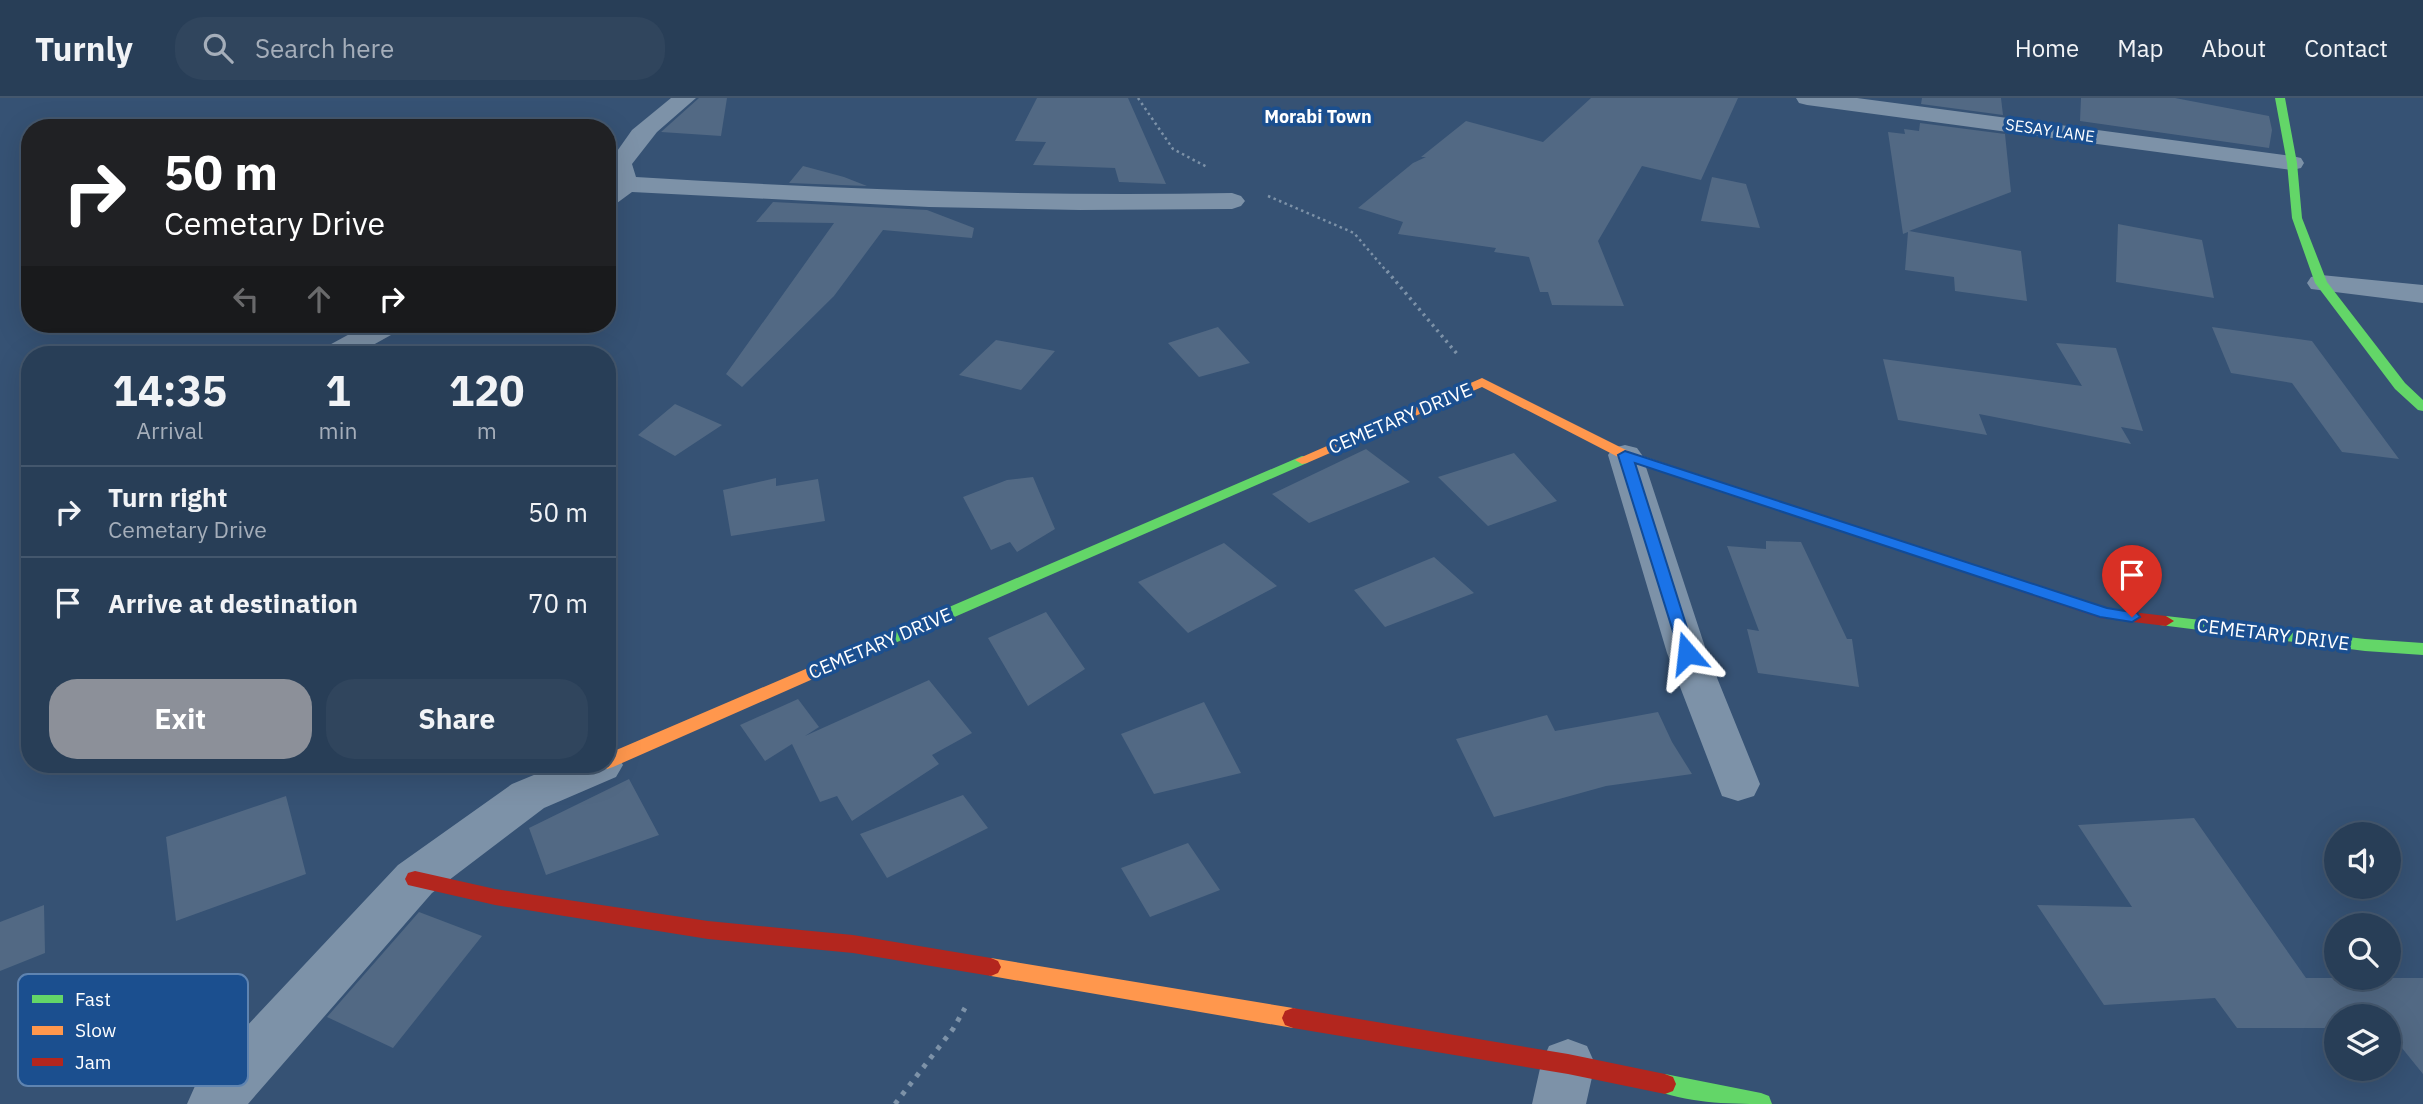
<!DOCTYPE html>
<html lang="en">
<head>
<meta charset="utf-8">
<style>
	body { margin:0; font-family:"IBM Plex Sans",sans-serif; background:#30455d; color:#f1f3f6; height:100vh; display:flex; flex-direction:column; font-size:26px; white-space:nowrap }
	* { box-sizing:border-box; margin:0 }
	p { font-size:23px; color:#a5aeba }
	.icon { flex:none; width:38px; height:38px; fill:none; stroke:currentColor; stroke-width:2; stroke-linecap:round; stroke-linejoin:round }
	.map { position:relative; flex:1; overflow:hidden }
	.panel { position:absolute; left:21px; top:248px; width:595px; height:427px; display:flex; flex-direction:column; background:#283e57; border-radius:28px; box-shadow:0 7px 28px #0002,0 0 0 2px #44576d }
	.panel>* { flex:none }
	.hud { position:absolute; left:21px; top:21px; width:595px; height:214px; border-radius:28px; box-shadow:0 7px 28px #0002,0 0 0 2px #44576d; background:#202124; color:#fff; overflow:hidden }
	.controls { position:absolute; left:2324px; top:724px; display:grid; gap:14px }
	.controls a { display:grid; place-items:center; width:77px; height:77px; border-radius:50%; background:#283e57; box-shadow:0 7px 28px #0002,0 0 0 2px #44576d; font-size:35px }
	.pin { position:absolute; display:grid; place-items:center; width:60px; height:60px; color:#fff; margin:-72px -30px; border-radius:50% 50% 50% 0; rotate:-45deg; box-shadow:0 0 7px #0007 }
	.pin .icon { rotate:45deg }
	.me { position:absolute; width:77px; margin:-38px; rotate:343deg; stroke-linejoin:round; filter:drop-shadow(0 0 5px #0008) }
	.turn { display:flex; align-items:center; gap:24px; height:147px; padding:0 28px; font-size:32px }
	.turn .icon { width:91px; height:91px; stroke-width:2.5 }
	.turn b { display:block; font-size:49px; line-height:60px }
	.lanes { display:flex; align-items:center; height:66px; padding:0 28px; background:#0003; justify-content:center; gap:35px; direction:ltr }
	.lanes .off { opacity:.35 }
	.eta { display:flex; justify-content:space-evenly; align-items:center; height:119px; text-align:center }
	.eta b { font-size:42px; font-weight:700; line-height:49px }
	.button { display:flex; gap:14px; margin-top:auto; padding:14px 28px }
	.button a { flex:1; height:80px; border-radius:28px; background:#8c9099; color:#fff; font-size:28px; font-weight:700; line-height:80px; text-align:center }
	.button a+a { background:#30455d; color:#f1f3f6 }
	ul { padding:0; list-style:none }
	li { display:flex; align-items:center; gap:21px; height:91px; padding:0 28px; border-top:2px solid #44576d }
	li div { flex:1 }
	li b { display:block; font-size:26px }
	li em { font-style:normal }
	header { display:flex; align-items:center; gap:42px; box-sizing:border-box; height:98px; padding:0 35px; background:#283e57; border-bottom:2px solid #44576d }
	header strong { font-size:33px }
	nav { display:flex; gap:38px; margin-inline-start:auto; font-size:24px }
	.search { width:490px; height:63px; background:#30455d; display:flex; align-items:center; gap:18px; box-sizing:border-box; padding:0 24px; border-radius:28px; color:#a5aeba; font-size:26px }
	.map>svg:first-child { display:block }
	.building { fill:#526984 }
	.lines { fill:none; stroke-linecap:round; stroke-linejoin:round }
	.path-far2 { stroke:#7d92a8; stroke-width:2.5; stroke-dasharray:2.5 3.5; stroke-linecap:butt }
	.path-far1 { stroke:#7d92a8; stroke-width:3.5; stroke-dasharray:2.5 4.5; stroke-linecap:butt }
	.path { stroke:#7d92a8; stroke-width:5; stroke-dasharray:4.5 7; stroke-linecap:butt }
	.street { fill:#7d92a8; fill-rule:evenodd }
	.fast { fill:#63d668; fill-rule:evenodd }
	.slow { fill:#ff974d; fill-rule:evenodd }
	.jam { fill:#b3261e; fill-rule:evenodd }
	.route { fill:#1a73e8; stroke:#114b97; stroke-width:2 }
	.labels { text-anchor:middle; stroke-width:7; stroke-linejoin:round; paint-order:stroke }
	.far-street-label { font-size:16px; fill:#fff; stroke:#1b4f8f }
	.far-neighbourhood-label { font-size:18px; font-weight:bold; fill:#fff; stroke:#1b4f8f }
	.street-label { font-size:19px; fill:#fff; stroke:#1b4f8f }
	.key { fill:#1b4f8f; stroke:#5f84b1; stroke-width:2 }
	.key-label { font-size:19px; fill:#fff }
</style>
</head>
<body>
<header>
<strong>Turnly</strong>
<div class="search"><svg class="icon" aria-label="search" viewBox="0 0 24 24"><circle cx="10" cy="10" r="6"/><path d="M15 15l6 6"/></svg>Search here</div>
<nav><a>Home</a><a>Map</a><a>About</a><a>Contact</a></nav>
</header>
<div class="map">
<svg width="2423" height="1006" viewBox="0 0 2423 1006">
	<rect width="100%" height="100%" fill="#365274"/>
	<path class="building" d="M 699,0 L 727,0 L 721,38 L 661,34 Z
		M 1037,0 L 1128,0 L 1166,86 L 1119,84 L 1115,70 L 1033,67 L 1046,44 L 1015,43 Z
		M 1591,0 L 1738,0 L 1701,82 L 1642,68 L 1598,143 L 1624,208 L 1552,207 L 1548,194 L 1540,194 L 1529,159 L 1494,154 L 1496,150 L 1398,136 L 1403,124 L 1358,110 L 1413,65 L 1426,59 L 1421,59 L 1466,23 L 1543,44 Z
		M 1922,0 L 2001,0 L 2003,17 L 1921,6 Z
		M 2081,0 L 2175,0 L 2269,18 L 2272,32 L 2269,50 L 2080,23 Z
		M 1920,25 L 2005,36 L 2011,94 L 1909,133 L 2021,153 L 2027,203 L 1955,193 L 1954,179 L 1905,172 L 1908,134 L 1903,136 L 1888,34 L 1905,36 L 1904,31 L 1919,33 Z
		M 803,68 L 844,79 L 867,88 L 789,85 Z
		M 1712,79 L 1746,86 L 1760,130 L 1701,123 Z
		M 773,104 L 927,112 L 974,130 L 972,140 L 883,132 L 834,198 L 742,289 L 726,276 L 834,125 L 756,124 Z
		M 2118,126 L 2202,142 L 2214,200 L 2116,184 Z
		M 1218,229 L 1250,265 L 1199,279 L 1168,245 Z
		M 2212,229 L 2312,243 L 2399,361 L 2342,354 L 2292,285 L 2231,275 Z
		M 996,242 L 1055,253 L 1021,292 L 959,277 Z
		M 2056,245 L 2116,250 L 2143,333 L 2121,329 L 2131,346 L 1979,316 L 1987,337 L 1898,322 L 1883,261 L 2082,288 Z
		M 675,306 L 722,327 L 675,358 L 638,337 Z
		M 1366,351 L 1410,384 L 1309,425 L 1272,396 Z
		M 1514,355 L 1557,403 L 1488,428 L 1438,379 Z
		M 1033,379 L 1055,431 L 1017,454 L 1010,444 L 991,452 L 963,399 L 1007,382 Z
		M 776,380 L 776,388 L 818,381 L 825,423 L 731,438 L 723,392 Z
		M 1766,443 L 1801,444 L 1847,541 L 1852,541 L 1859,589 L 1758,575 L 1747,531 L 1759,533 L 1727,448 L 1766,451 Z
		M 1224,445 L 1277,488 L 1188,535 L 1138,484 Z
		M 1434,459 L 1474,495 L 1385,529 L 1354,492 Z
		M 1046,514 L 1085,571 L 1028,608 L 988,540 Z
		M 929,582 L 972,635 L 932,657 L 939,666 L 852,723 L 837,698 L 820,704 L 792,646 L 765,663 L 740,627 L 798,601 L 819,629 L 805,638 Z
		M 1204,604 L 1241,675 L 1154,696 L 1121,636 Z
		M 1658,614 L 1672,644 L 1692,676 L 1606,688 L 1494,719 L 1456,641 L 1547,617 L 1555,633 Z
		M 629,681 L 659,737 L 546,777 L 529,730 Z
		M 963,697 L 988,730 L 887,780 L 860,736 Z
		M 286,698 L 306,776 L 176,823 L 166,739 Z
		M 2194,720 L 2306,880 L 2423,880 L 2423,976 L 2389,934 L 2389,919 L 2336,919 L 2336,930 L 2237,930 L 2215,900 L 2104,907 L 2037,807 L 2132,809 L 2078,727 Z
		M 1188,745 L 1220,792 L 1150,819 L 1121,770 Z
		M 44,807 L 45,855 L 0,873 L 0,824 Z
		M 419,814 L 482,838 L 393,950 L 327,919 Z"/>
	<g class="lines">
		<path class="path-far2" d="M 1138,0 L 1173,51 L 1207,69
			M 1268,98 L 1354,135 L 1388,175"/>
		<path class="path-far1" d="M 1387,173 L 1458,257"/>
		<path class="path" d="M 895,1006 L 953,931 L 965,910"/>
		<path class="street" d="M 671,0 L 696,0 L 657,34 L 632,66 L 636,79 C 835,91 1033,99 1232,95 L 1241,98 L 1245,103 L 1241,108 L 1232,111 L 1080,112 L 929,109 L 632,94 L 617,105 L 607,107 L 607,88 L 613,84 L 608,66 L 632,32 Z
			M 1796,0 L 1857,0 L 2292,58 L 2301,60 L 2304,65 L 2301,70 L 2292,72 L 1807,7 L 1799,5 Z
			M 2321,177 L 2423,187 L 2423,205 L 2311,191 L 2307,185 L 2311,179 Z
			M 368,226 L 405,226 L 400,232 L 355,257 L 318,257 L 322,251 Z
			M 1625,347 L 1637,350 L 1642,357 L 1707,555 L 1760,686 L 1754,698 L 1738,703 L 1722,698 L 1667,555 L 1608,357 L 1613,350 Z
			M 607,652 L 616,655 L 623,667 L 616,679 L 544,710 L 432,795 L 248,1006 L 187,1006 L 195,988 L 243,932 L 398,767 L 512,686 L 558,667 L 607,667 Z
			M 1568,941 L 1587,948 L 1595,966 L 1586,1006 L 1532,1006 L 1541,966 L 1549,948 Z"/>
		<path class="fast" d="M 2275,0 L 2285,0 L 2297,65 L 2302,120 L 2327,184 L 2405,285 L 2423,302 L 2423,313 L 2418,312 L 2395,291 L 2315,185 L 2292,120 L 2287,65 Z
			M 1302,358 L 1307,359 L 1309,362 L 1307,365 L 856,562 L 850,564 L 842,558 L 844,554 Z
			M 2166,518 L 2365,541 L 2423,545 L 2423,557 L 2365,553 L 2160,527 L 2158,523 L 2160,519 Z
			M 1665,976 L 1761,995 L 1769,998 L 1772,1006 C 1733,1006 1694,1006 1657,993 L 1654,986 L 1657,979 Z"/>
		<path class="slow" d="M 1482,280 L 1630,354 L 1859,430 L 1861,433 L 1854,438 L 1849,436 L 1620,360 L 1482,289 L 1307,365 L 1302,366 L 1295,362 Z
			M 850,552 L 858,558 L 856,562 L 613,669 L 607,671 L 600,667 L 607,667 L 607,656 Z
			M 991,860 L 1293,910 L 1301,913 L 1304,920 L 1301,927 L 1293,930 L 991,878 L 984,875 L 981,869 L 984,863 Z"/>
		<path class="jam" d="M 1854,428 L 2107,511 L 2166,518 L 2174,523 L 2166,528 L 2100,520 L 1849,436 L 1847,433 Z
			M 415,773 L 495,791 L 708,823 L 853,837 L 991,860 L 998,863 L 1001,869 L 998,875 L 991,878 L 853,855 L 708,841 L 495,807 L 408,787 L 405,781 L 408,775 Z
			M 1293,910 L 1568,956 L 1665,976 L 1673,979 L 1676,986 L 1673,993 L 1665,996 L 1568,976 L 1293,930 L 1285,927 L 1282,920 L 1285,913 Z"/>
	</g>
	<path class="route" d="M 1625,353 L 2107,510 L 2137,515 L 2140,519 L 2132,524 L 2100,519 L 1635,365 L 1695,555 L 1687,560 L 1681,559 L 1618,357 Z"/>
	<g class="labels">
		<g class="far-street-label">
			<text transform="translate(2050 32) rotate(8)" y="6">SESAY LANE</text>
		</g>
		<g class="far-neighbourhood-label">
			<text x="1318" y="25">Morabi Town</text>
		</g>
		<g class="street-label">
			<text transform="translate(1400 320) rotate(-23)" y="7">CEMETARY DRIVE</text>
			<text transform="translate(2273 536) rotate(7)" y="7">CEMETARY DRIVE</text>
			<text transform="translate(880 545) rotate(-23)" y="7">CEMETARY DRIVE</text>
		</g>
	</g>
	<rect x="18" y="876" width="230" height="112" rx="10" class="key"/>
	<rect x="32" y="897" width="31" height="8" fill="#63d668"/>
	<rect x="32" y="928" width="31" height="9" fill="#ff974d"/>
	<rect x="32" y="960" width="31" height="8" fill="#b3261e"/>
	<g class="key-label">
		<text x="75" y="908">Fast</text>
		<text x="75" y="939">Slow</text>
		<text x="75" y="971">Jam</text>
	</g>
</svg>
<div class="controls">
<a><svg class="icon" aria-label="sound" viewBox="0 0 24 24"><path d="M4 9h4l5-4v14l-5-4H4zM17 9q2 3 0 6"/></svg></a>
<a><svg class="icon" aria-label="search" viewBox="0 0 24 24"><circle cx="10" cy="10" r="6"/><path d="M15 15l6 6"/></svg></a>
<a><svg class="icon" aria-label="layers" viewBox="0 0 24 24"><path d="M12 4l9 5-9 5-9-5zM3 14l9 5 9-5"/></svg></a>
</div>
<div class="pin" style="left:2132px;top:519px;background:#d93025"><svg class="icon" aria-label="arrive" viewBox="0 0 24 24"><path d="M6 21V4h12l-3 4 3 4H6"/></svg></div>
<svg class="me" style="left:1687px;top:555px" viewBox="-20 -20 40 40"><path d="M0-17L14 15 0 8-14 15z" fill="#1a73e8" stroke="#fff" stroke-width="4"/></svg>
<div class="hud">
<div class="turn"><svg class="icon" aria-label="right" viewBox="0 0 24 24"><path d="M7 20v-9h11M14 6l5 5-5 5"/></svg><div><b>50 m</b>Cemetary Drive</div></div>
<div class="lanes"><svg class="icon off" aria-label="left" viewBox="0 0 24 24"><path d="M17 20v-9H6M10 6l-5 5 5 5"/></svg><svg class="icon off" aria-label="ahead" viewBox="0 0 24 24"><path d="M12 20V5M6 11l6-6 6 6"/></svg><svg class="icon" aria-label="right" viewBox="0 0 24 24"><path d="M7 20v-9h11M14 6l5 5-5 5"/></svg></div>
</div>
<section class="panel">
<div class="eta">
<div><b>14:35</b><p>Arrival</p></div>
<div><b>1</b><p>min</p></div>
<div><b>120</b><p>m</p></div>
</div>
<ul>
<li><svg class="icon" aria-label="right" viewBox="0 0 24 24"><path d="M7 20v-9h11M14 6l5 5-5 5"/></svg><div><b>Turn right</b><p>Cemetary Drive</p></div><em>50 m</em></li>
<li><svg class="icon" aria-label="arrive" viewBox="0 0 24 24"><path d="M6 21V4h12l-3 4 3 4H6"/></svg><div><b>Arrive at destination</b></div><em>70 m</em></li>
</ul>
<div class="button"><a>Exit</a><a>Share</a></div>
</section>
</div>
</body>
</html>
